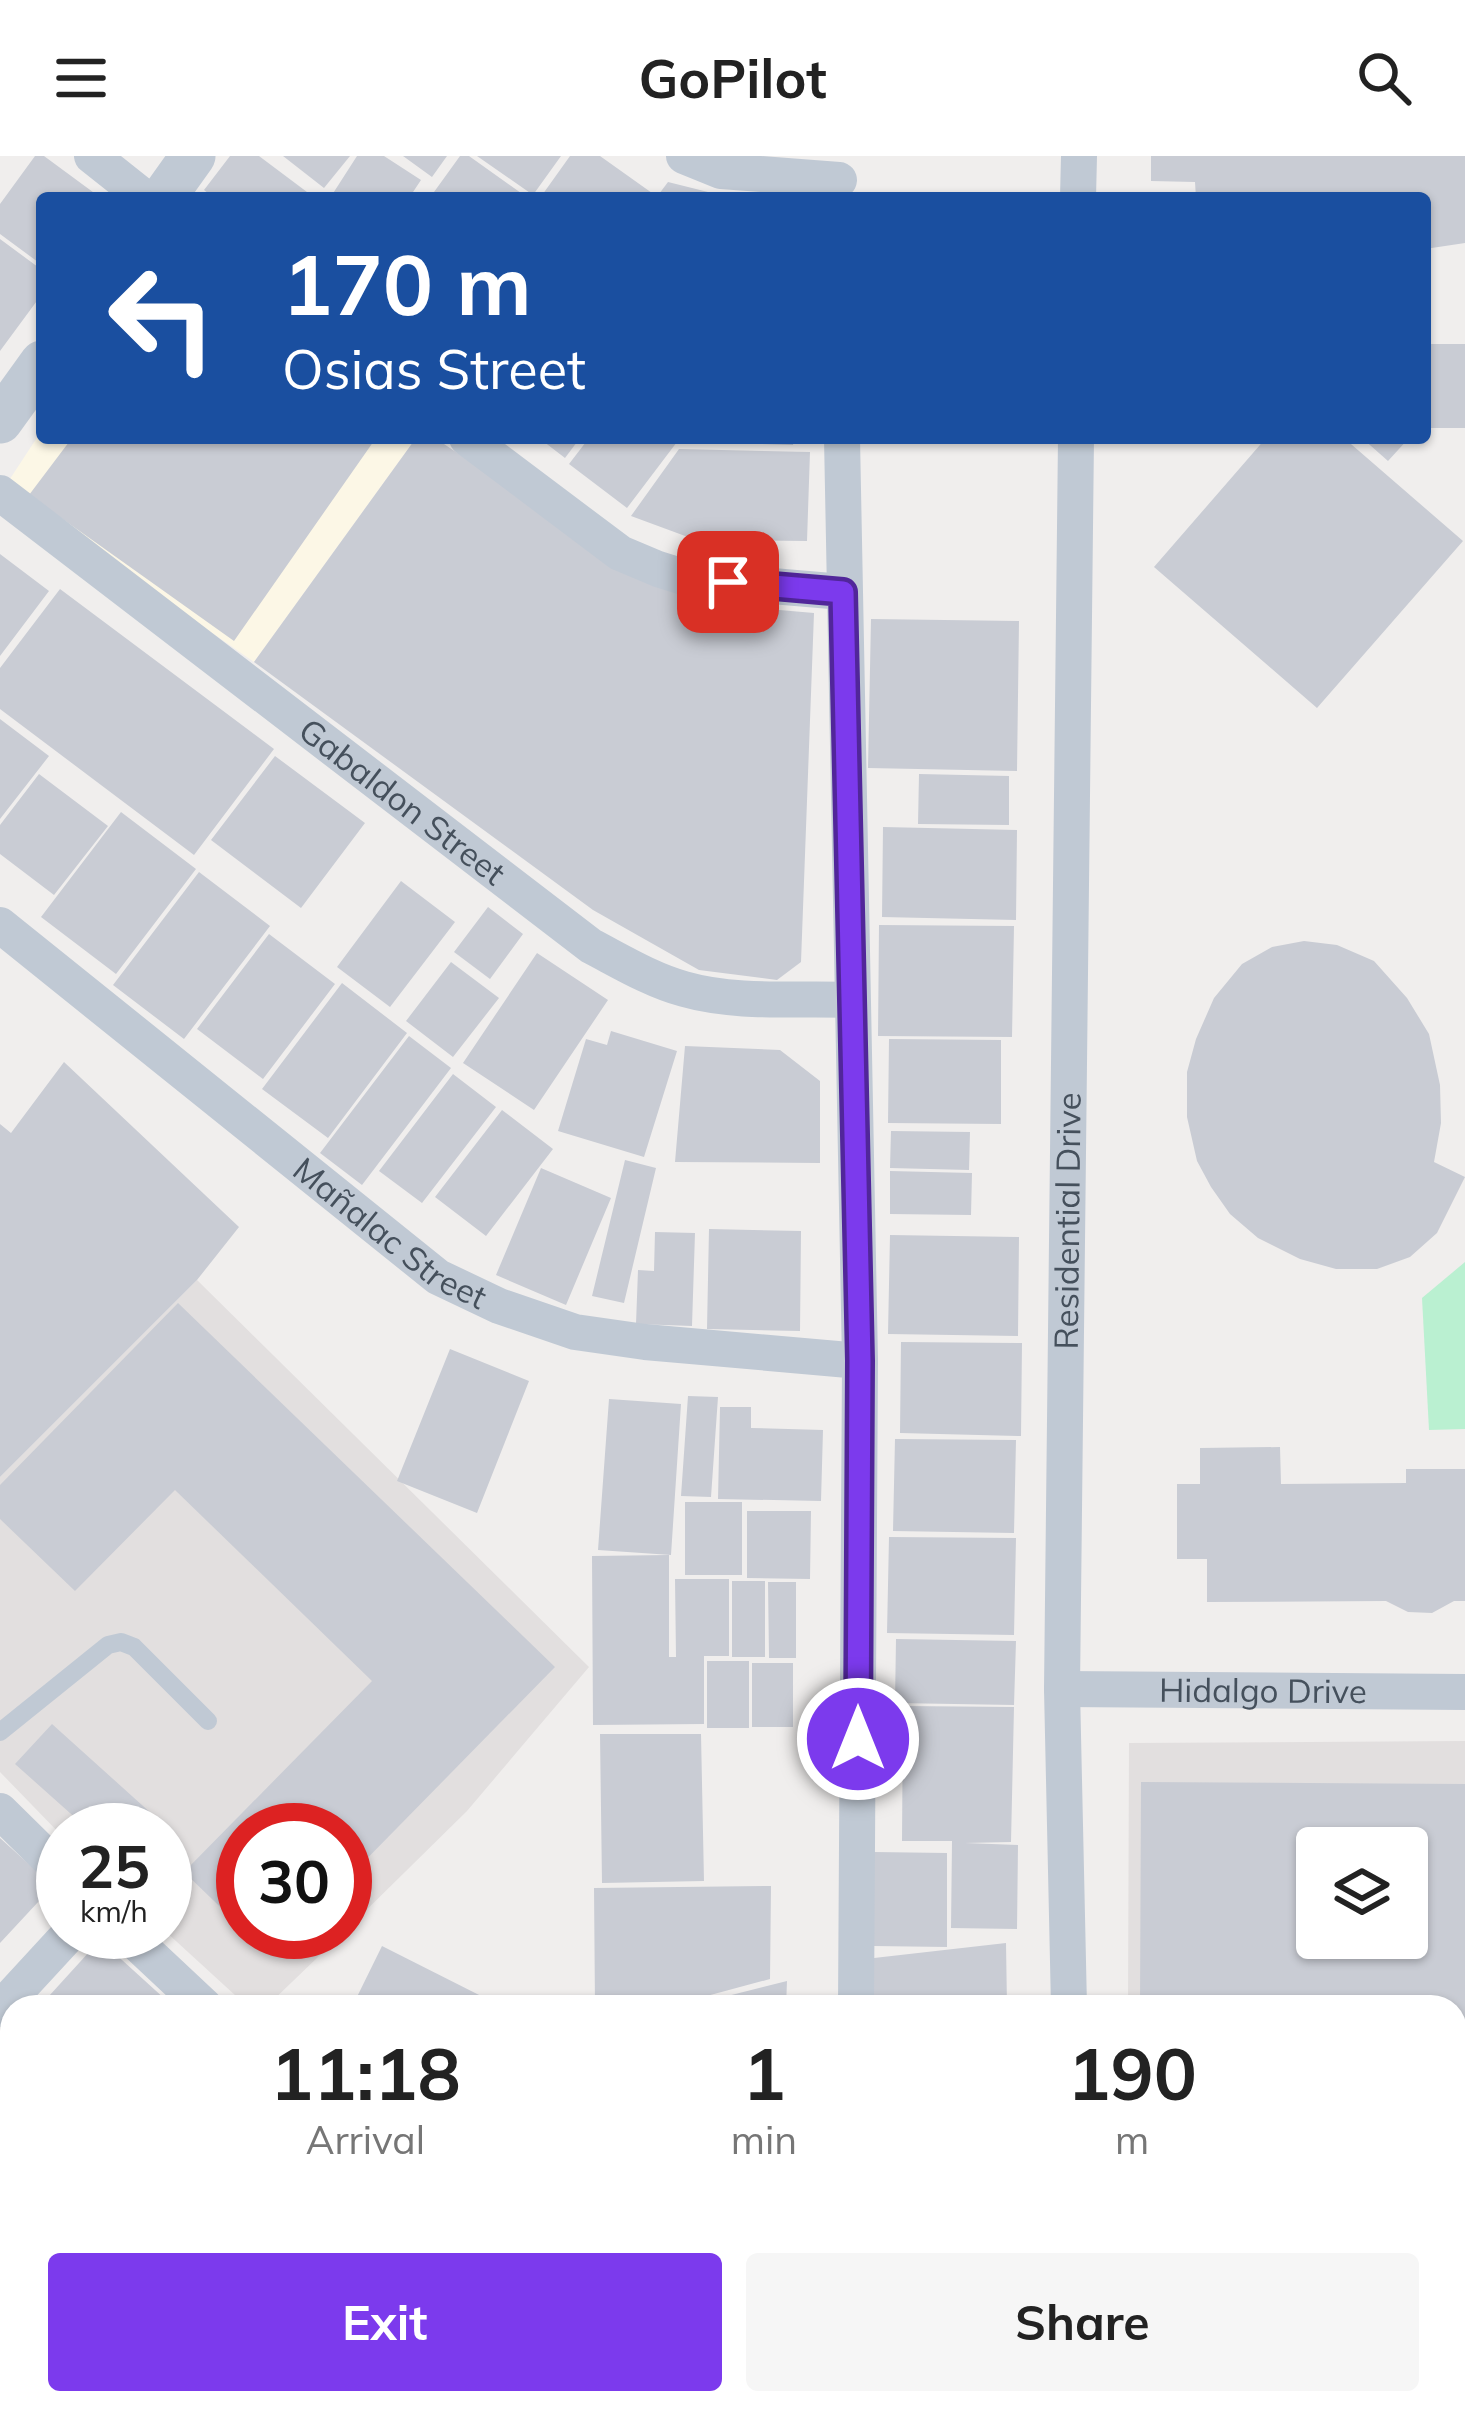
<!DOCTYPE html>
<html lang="en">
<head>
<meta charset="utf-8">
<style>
	body { margin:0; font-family:Mulish,sans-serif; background:#f6f6f6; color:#222; height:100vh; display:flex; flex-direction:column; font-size:45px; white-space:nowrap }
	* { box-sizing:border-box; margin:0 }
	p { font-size:39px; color:#767676 }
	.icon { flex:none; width:66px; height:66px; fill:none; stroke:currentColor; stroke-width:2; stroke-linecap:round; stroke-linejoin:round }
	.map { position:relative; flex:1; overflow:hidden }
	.drawer { position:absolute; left:0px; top:1839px; width:1467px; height:420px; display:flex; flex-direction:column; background:#fff; border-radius:36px 36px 0 0; box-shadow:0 3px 9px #0004 }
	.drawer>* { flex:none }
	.hud { position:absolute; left:36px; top:36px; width:1395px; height:252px; border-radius:12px; box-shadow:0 3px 9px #0004; background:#1a4fa0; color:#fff; overflow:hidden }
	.controls { position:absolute; left:1296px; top:1671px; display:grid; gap:24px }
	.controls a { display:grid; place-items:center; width:132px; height:132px; border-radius:12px; background:#fff; box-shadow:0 3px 9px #0004; font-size:60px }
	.speed { position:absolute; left:36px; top:1647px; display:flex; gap:24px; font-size:60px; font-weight:700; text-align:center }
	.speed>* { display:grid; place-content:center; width:156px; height:156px; border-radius:50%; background:#fff; box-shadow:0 3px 9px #0004; line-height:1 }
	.speed small { font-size:30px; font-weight:400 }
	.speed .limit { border:18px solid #d22; background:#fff; color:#111 }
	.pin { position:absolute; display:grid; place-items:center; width:102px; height:102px; color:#fff; margin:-51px; border-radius:24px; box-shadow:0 6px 18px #0006 }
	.me { position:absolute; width:132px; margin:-66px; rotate:0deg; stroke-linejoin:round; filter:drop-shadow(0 0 9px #0008) }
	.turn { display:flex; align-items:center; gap:42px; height:252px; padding:0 48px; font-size:54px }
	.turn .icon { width:156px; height:156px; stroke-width:2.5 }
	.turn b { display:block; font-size:84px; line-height:102px }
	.eta { display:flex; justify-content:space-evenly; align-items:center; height:204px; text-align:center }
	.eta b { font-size:72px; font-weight:700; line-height:84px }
	.cta { display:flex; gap:24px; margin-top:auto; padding:24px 48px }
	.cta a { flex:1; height:138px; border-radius:12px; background:#7c3aed; color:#fff; font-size:48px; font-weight:700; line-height:138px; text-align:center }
	.cta a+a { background:#f6f6f6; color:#222 }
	header { display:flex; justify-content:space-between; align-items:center; height:156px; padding:0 48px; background:#fff; font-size:54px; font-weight:700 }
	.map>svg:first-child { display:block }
	.commercial { fill:#fcf7e6 }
	.education { fill:#e2dfdf; fill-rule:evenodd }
	.green { fill:#baf0d1 }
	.building { fill:#c9ccd4; fill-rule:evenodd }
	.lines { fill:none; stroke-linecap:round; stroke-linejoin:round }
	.service { stroke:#c0c9d4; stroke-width:18 }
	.minor { stroke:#c0c9d4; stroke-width:36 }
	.tertiary { stroke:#c0c9d4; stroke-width:45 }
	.secondary { stroke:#bfcad8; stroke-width:51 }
	.route-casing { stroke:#51269a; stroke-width:30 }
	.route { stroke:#7c3aed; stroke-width:21 }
	.labels { text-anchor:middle; stroke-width:9; stroke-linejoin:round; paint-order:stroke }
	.street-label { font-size:33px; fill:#45505c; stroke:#fff }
</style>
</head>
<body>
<header><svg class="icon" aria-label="menu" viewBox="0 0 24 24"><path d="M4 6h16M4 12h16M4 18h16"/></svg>GoPilot<svg class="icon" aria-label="search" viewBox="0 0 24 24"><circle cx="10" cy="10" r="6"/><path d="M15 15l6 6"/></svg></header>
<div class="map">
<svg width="1465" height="2259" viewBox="0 0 1465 2259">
	<rect width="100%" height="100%" fill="#f0eeed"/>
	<path class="commercial" d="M 42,274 L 42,282 L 416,282 L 254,506 L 4,332 Z"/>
	<path class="education" d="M 197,1124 L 589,1511 L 467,1655 L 345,1775 L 345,1674 L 243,1674 L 243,1776 L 344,1776 L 266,1851 L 248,1851 L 165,1775 L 165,1674 L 63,1674 L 63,1681 L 0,1616 L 0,1321 Z
		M 1465,1585 L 1465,1882 L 1455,1882 L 1455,1851 L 1128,1851 L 1129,1587 ZM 1317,1692 L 1407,1692 L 1407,1782 L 1317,1782 Z"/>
	<path class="green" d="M 1465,1106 L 1465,1273 L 1429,1274 L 1422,1142 Z"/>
	<path class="building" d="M 35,0 L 44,0 L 101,42 L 42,42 L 42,109 L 0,78 L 0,48 Z
		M 230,0 L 259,0 L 315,42 L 214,42 L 204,34 Z
		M 283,0 L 350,0 L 324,32 Z
		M 357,0 L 384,0 L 421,24 L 409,42 L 330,42 Z
		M 403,0 L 447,0 L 432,21 Z
		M 460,0 L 469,0 L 528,42 L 442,42 L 434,36 Z
		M 477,0 L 561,0 L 533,39 Z
		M 570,0 L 600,0 L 652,37 L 648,42 L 540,42 Z
		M 1151,0 L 1465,0 L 1465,87 L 1425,93 L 1425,42 L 1196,42 L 1195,26 L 1151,25 Z
		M 668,26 L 724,40 L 724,42 L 656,42 Z
		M 0,83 L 42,114 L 42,138 L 0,195 Z
		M 1425,188 L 1465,188 L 1465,272 L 1425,272 Z
		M 72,282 L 376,282 L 234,485 L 29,339 Z
		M 416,282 L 435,282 L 656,430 L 723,449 L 814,457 L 801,806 L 777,824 L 699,814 L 593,754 L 254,506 Z
		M 539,282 L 580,282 L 565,302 Z
		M 589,282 L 680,282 L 627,352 L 569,308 Z
		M 707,282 L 794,282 L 793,289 L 707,286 Z
		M 1266,282 L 1344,282 L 1463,385 L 1317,552 L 1154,411 Z
		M 1362,282 L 1409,282 L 1388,305 Z
		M 679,293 L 810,296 L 807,385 L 696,384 L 631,360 Z
		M 0,398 L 49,435 L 0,500 Z
		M 60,433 L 274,593 L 194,699 L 0,553 L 0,512 Z
		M 871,463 L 1019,465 L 1017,615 L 868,612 Z
		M 0,563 L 49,600 L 0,663 Z
		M 275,600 L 365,667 L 301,752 L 211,684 Z
		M 39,618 L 108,670 L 54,739 L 0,698 L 0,669 Z
		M 919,618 L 1009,620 L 1009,669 L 918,668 Z
		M 121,656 L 196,713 L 116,818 L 41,761 Z
		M 883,671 L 1017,674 L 1016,764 L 882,761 Z
		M 199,716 L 270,770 L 184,883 L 113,829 Z
		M 401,725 L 455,766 L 390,851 L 337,811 Z
		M 488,751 L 523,778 L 490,823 L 454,796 Z
		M 879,769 L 1014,770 L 1012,881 L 878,880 Z
		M 269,778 L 335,828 L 263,923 L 197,873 Z
		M 1304,785 L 1337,789 L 1374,805 L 1407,842 L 1429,878 L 1440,929 L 1441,967 L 1434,1006 L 1465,1021 L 1437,1077 L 1410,1101 L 1377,1113 L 1336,1113 L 1300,1103 L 1258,1082 L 1230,1058 L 1211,1031 L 1197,1005 L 1187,961 L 1187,916 L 1196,883 L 1214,842 L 1242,808 L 1272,791 Z
		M 537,797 L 608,844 L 534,954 L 463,907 Z
		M 451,806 L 499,842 L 453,901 L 406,865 Z
		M 342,827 L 407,877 L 328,982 L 262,933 Z
		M 611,875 L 677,895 L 644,1001 L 558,975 L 586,883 L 607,889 Z
		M 409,880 L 451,912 L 362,1029 L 320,997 Z
		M 889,883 L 1001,884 L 1001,968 L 888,967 Z
		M 685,890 L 780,894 L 820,925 L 820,1007 L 675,1006 Z
		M 64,906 L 239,1071 L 197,1124 L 0,1321 L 0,968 L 11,977 Z
		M 453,918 L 496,951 L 422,1047 L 379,1015 Z
		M 502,954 L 553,993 L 486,1080 L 435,1041 Z
		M 891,975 L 970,976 L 969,1014 L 890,1012 Z
		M 625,1004 L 656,1012 L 624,1147 L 592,1140 Z
		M 541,1012 L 611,1042 L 566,1149 L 496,1119 Z
		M 890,1015 L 972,1017 L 971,1059 L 890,1058 Z
		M 709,1073 L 801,1075 L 800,1175 L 707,1173 Z
		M 655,1076 L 695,1077 L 692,1170 L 636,1168 L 638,1114 L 654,1115 Z
		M 890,1079 L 1019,1081 L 1018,1180 L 888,1178 Z
		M 178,1147 L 555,1511 L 345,1725 L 345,1674 L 243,1674 L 243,1773 L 184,1716 L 372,1525 L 175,1334 L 75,1435 L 0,1363 L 0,1329 Z
		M 901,1186 L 1022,1187 L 1021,1280 L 900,1277 Z
		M 450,1193 L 529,1225 L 477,1357 L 397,1325 Z
		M 688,1240 L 718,1241 L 711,1341 L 681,1340 Z
		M 609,1243 L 681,1248 L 671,1399 L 598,1394 Z
		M 720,1251 L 751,1251 L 751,1272 L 823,1274 L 821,1345 L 718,1343 Z
		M 895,1283 L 1016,1284 L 1014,1377 L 893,1375 Z
		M 1280,1291 L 1281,1328 L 1406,1327 L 1406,1313 L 1465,1313 L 1465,1445 L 1454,1445 L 1432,1457 L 1408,1456 L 1386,1445 L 1207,1446 L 1207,1403 L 1177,1403 L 1177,1328 L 1200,1328 L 1200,1292 Z
		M 685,1346 L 742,1346 L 742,1419 L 685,1419 Z
		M 747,1355 L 811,1355 L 810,1423 L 747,1422 Z
		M 889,1381 L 1016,1382 L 1014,1479 L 887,1477 Z
		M 669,1399 L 669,1501 L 676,1501 L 675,1423 L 729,1423 L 729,1500 L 704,1500 L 704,1568 L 593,1569 L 592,1400 Z
		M 732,1425 L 765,1425 L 765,1501 L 732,1501 Z
		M 768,1426 L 796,1426 L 796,1502 L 769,1502 Z
		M 896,1483 L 1016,1485 L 1014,1549 L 895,1547 Z
		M 707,1505 L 749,1505 L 749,1572 L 707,1572 Z
		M 752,1507 L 793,1507 L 793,1571 L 752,1571 Z
		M 903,1550 L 1014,1551 L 1011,1686 L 965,1687 L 1018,1689 L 1017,1773 L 951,1772 L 952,1685 L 902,1685 Z
		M 52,1568 L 173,1677 L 165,1686 L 165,1674 L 89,1674 L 15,1608 Z
		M 600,1578 L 701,1578 L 704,1725 L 602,1727 Z
		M 1141,1626 L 1465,1628 L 1465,1867 L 1455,1867 L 1455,1851 L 1140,1851 ZM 1317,1692 L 1407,1692 L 1407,1782 L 1317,1782 Z
		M 0,1682 L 53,1730 L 0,1787 Z
		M 874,1696 L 947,1697 L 947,1791 L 873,1790 Z
		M 771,1730 L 770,1823 L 666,1851 L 595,1851 L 594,1732 Z
		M 246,1776 L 295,1776 L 271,1800 Z
		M 100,1784 L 166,1844 L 159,1851 L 39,1851 Z
		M 1006,1787 L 1007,1851 L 873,1851 L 874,1802 Z
		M 382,1790 L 489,1844 L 485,1851 L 352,1851 Z
		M 787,1825 L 786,1851 L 692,1851 L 692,1849 Z
		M 5,1924 L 12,1931 L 12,2037 L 0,2026 L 0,1930 Z
		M 0,2033 L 12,2044 L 12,2081 L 0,2093 Z
		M 12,2107 L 12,2137 L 0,2126 L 0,2119 Z
		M 1455,2131 L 1465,2131 L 1465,2259 L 1457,2259 Z
		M 0,2135 L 12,2146 L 12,2225 L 0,2238 Z
		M 586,2247 L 625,2247 L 632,2259 L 565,2259 Z
		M 682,2247 L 807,2247 L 810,2259 L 685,2259 Z
		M 820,2247 L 925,2247 L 928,2259 L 823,2259 Z
		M 934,2247 L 1034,2247 L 1036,2259 L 936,2259 Z
		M 1053,2247 L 1139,2247 L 1138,2259 L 1053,2259 Z
		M 1156,2247 L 1278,2247 L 1278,2259 L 1156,2259 Z
		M 1287,2247 L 1395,2247 L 1394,2259 L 1287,2259 Z"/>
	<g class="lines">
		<path class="service" d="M 0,1576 L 108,1489 L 121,1486 L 134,1491 L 208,1565"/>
		<g class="minor">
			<path d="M 92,0 L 145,42"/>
			<path d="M 684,0 L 721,15 L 839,24"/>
			<path d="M 1078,42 L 1079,0"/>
			<path d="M 467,282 L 620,397 L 658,413 L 690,423 L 843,436"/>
			<path d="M 842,282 L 860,1205 L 856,1851"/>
			<path id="s1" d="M 0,337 L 591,790 C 620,805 651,824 684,833 C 736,848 797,842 851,844"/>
			<path id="s2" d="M 0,769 L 438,1121 L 499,1150 L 575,1176 L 645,1186 L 860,1205"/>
			<path id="s3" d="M 1062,1533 L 1465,1536"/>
			<path d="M 0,1655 L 63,1717"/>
			<path d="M 125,1776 L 205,1851"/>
			<path id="s4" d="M 1069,1851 L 1062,1533 L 1076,282"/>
			<path d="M 0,1853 L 71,1776"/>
			<path d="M 1455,2092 L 1465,2092"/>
			<path d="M 79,2259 L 91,2247"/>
			<path d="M 438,2259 L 457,2247"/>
		</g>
		<path class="tertiary" d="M 163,42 L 193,0
			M 0,265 L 42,207"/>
		<path class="secondary" d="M 1455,1937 L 1465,1937
			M 1455,2010 L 1465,2010
			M 235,2259 L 245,2247
			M 338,2259 L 349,2247"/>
	</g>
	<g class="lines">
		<defs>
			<path id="route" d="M 728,426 L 843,436 L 860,1205 L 858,1583"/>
		</defs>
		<use href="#route" class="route-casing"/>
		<use href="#route" class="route"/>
	</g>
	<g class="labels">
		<g class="street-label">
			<text dy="12" stroke="none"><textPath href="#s1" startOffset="507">Gabaldon Street</textPath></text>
			<text dy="12" stroke="none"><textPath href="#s4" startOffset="786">Residential Drive</textPath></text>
			<text dy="12" stroke="none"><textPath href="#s2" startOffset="498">Mañalac Street</textPath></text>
			<text dy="12" stroke="none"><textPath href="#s3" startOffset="201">Hidalgo Drive</textPath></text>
		</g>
	</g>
</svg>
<div class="controls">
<a><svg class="icon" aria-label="layers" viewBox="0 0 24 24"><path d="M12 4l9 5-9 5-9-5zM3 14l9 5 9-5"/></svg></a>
</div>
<div class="speed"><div>25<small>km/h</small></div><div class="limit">30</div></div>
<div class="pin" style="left:728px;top:426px;background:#d93025"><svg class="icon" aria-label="arrive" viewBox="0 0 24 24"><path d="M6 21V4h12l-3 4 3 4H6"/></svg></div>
<svg class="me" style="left:858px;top:1583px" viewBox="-20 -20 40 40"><circle r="17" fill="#7c3aed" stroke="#fff" stroke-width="3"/><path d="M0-11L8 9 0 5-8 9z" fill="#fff"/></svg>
<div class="hud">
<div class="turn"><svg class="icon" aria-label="left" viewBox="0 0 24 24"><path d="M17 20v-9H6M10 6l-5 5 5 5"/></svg><div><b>170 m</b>Osias Street</div></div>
</div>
<section class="drawer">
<div class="eta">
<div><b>11:18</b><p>Arrival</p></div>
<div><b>1</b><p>min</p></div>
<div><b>190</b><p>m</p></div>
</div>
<div class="cta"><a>Exit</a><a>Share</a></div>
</section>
</div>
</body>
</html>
